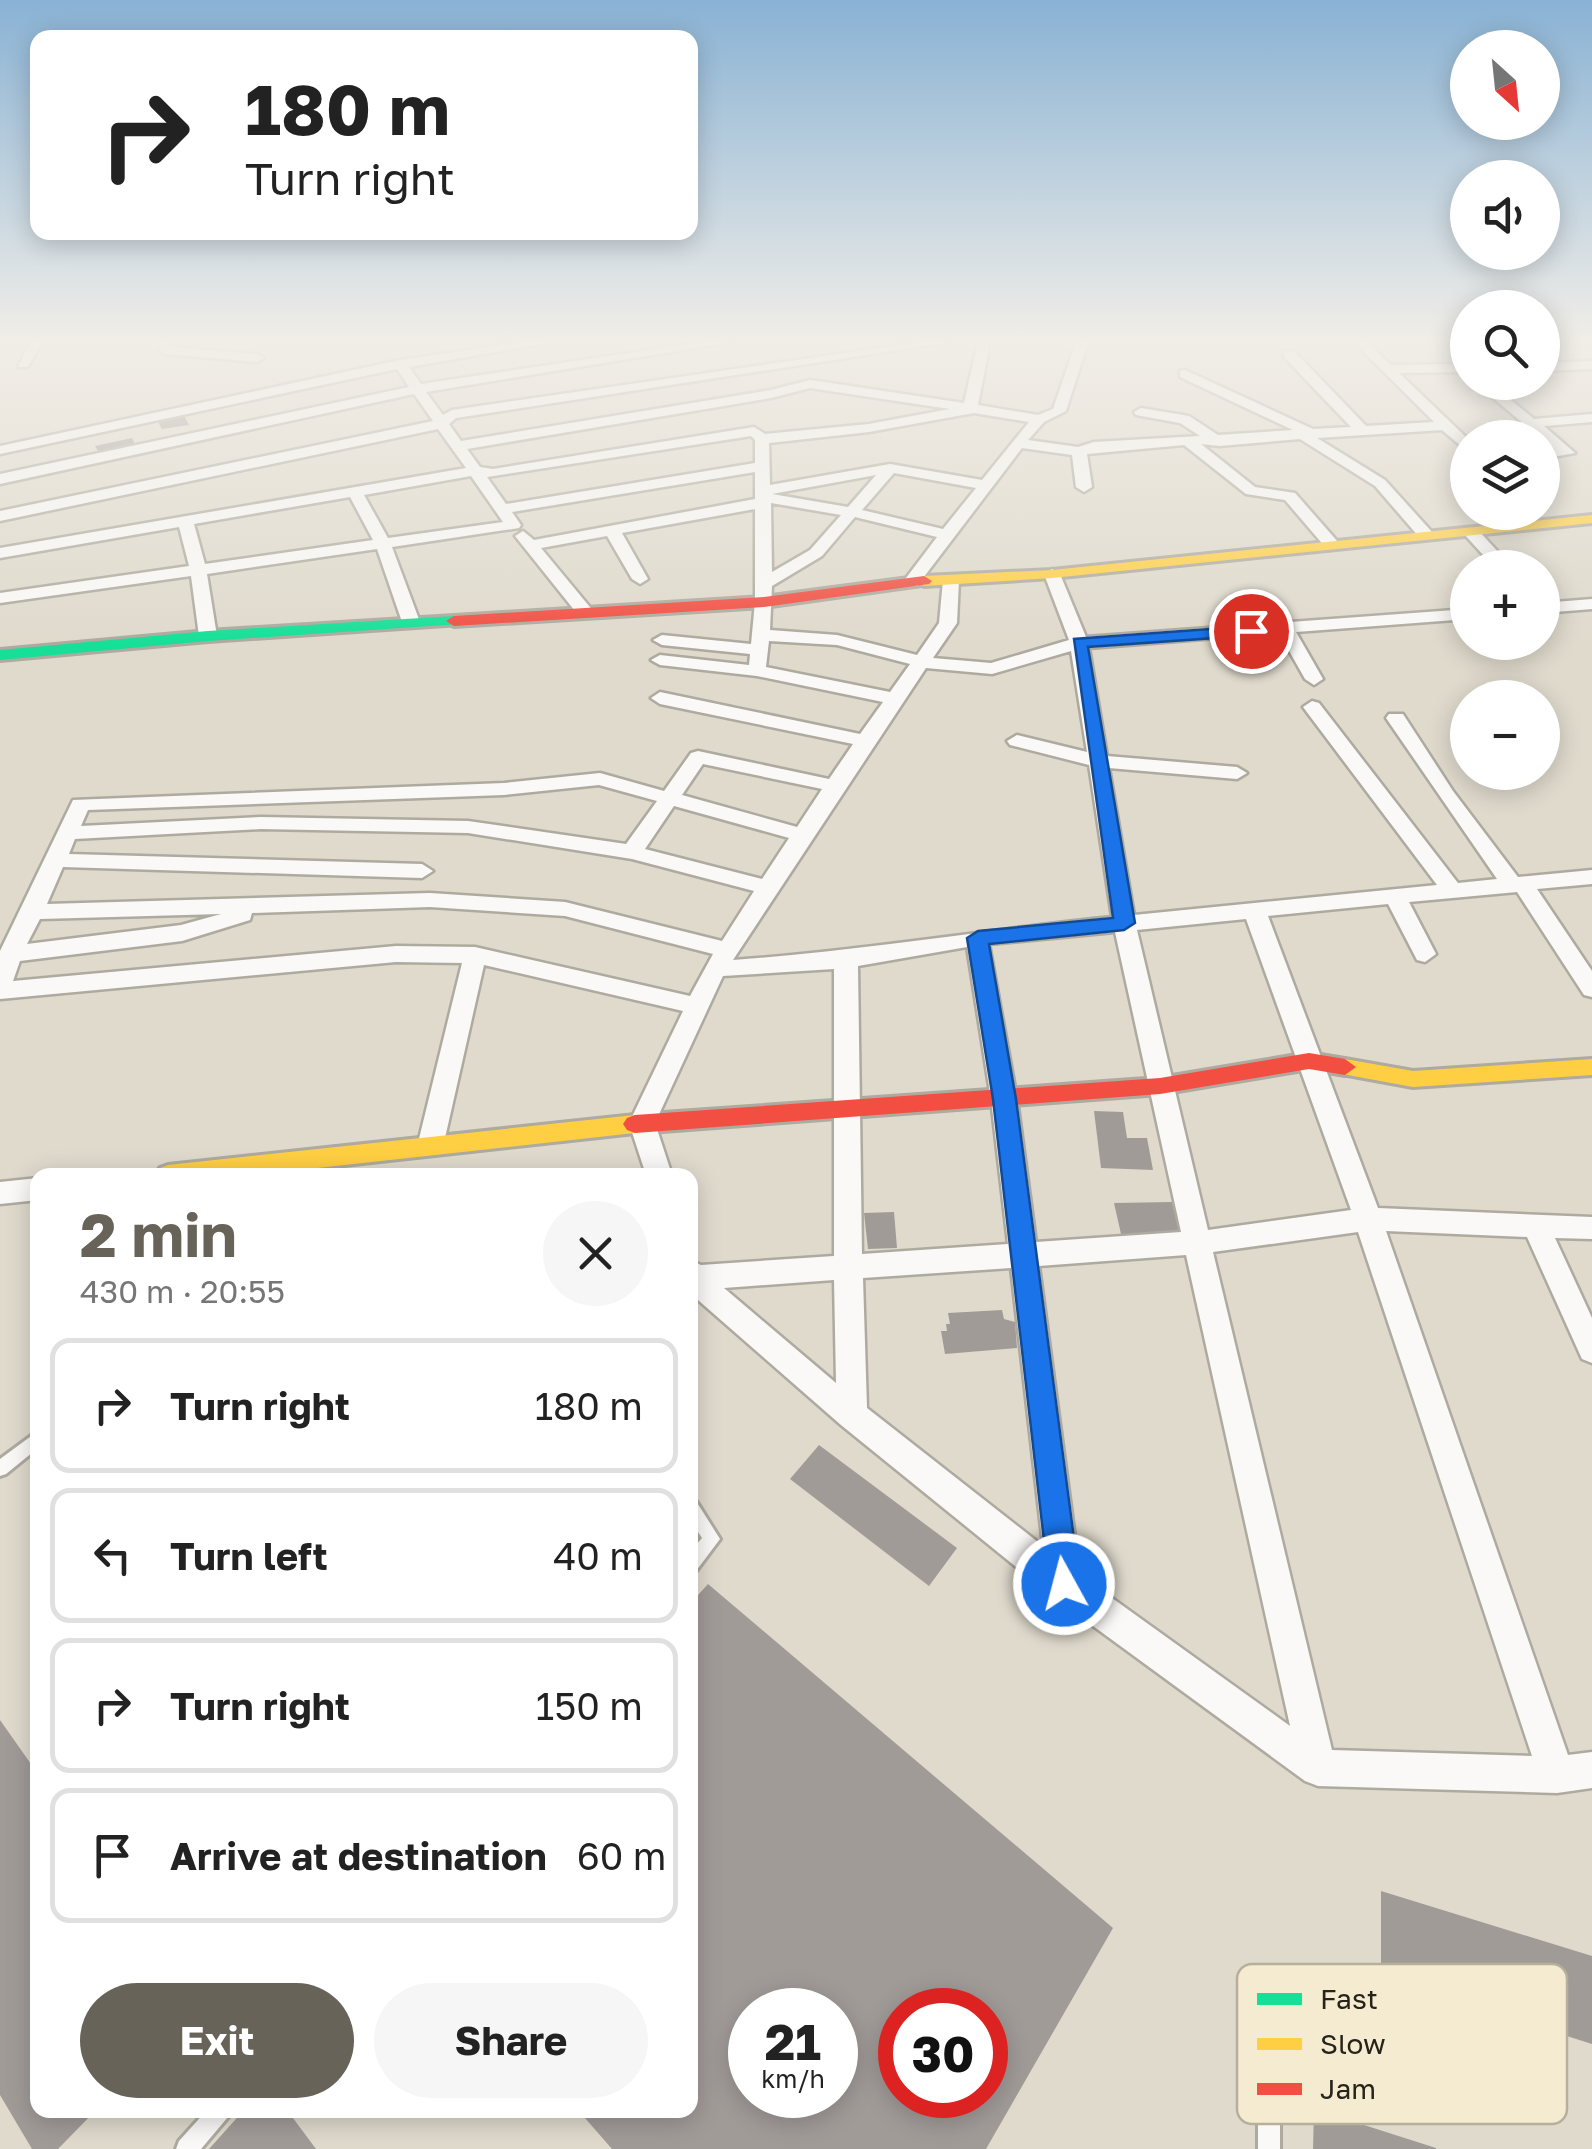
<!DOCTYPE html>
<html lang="en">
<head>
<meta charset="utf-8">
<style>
	body { margin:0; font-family:"Golos Text",sans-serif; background:#f6f6f6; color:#222; height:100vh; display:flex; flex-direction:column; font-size:38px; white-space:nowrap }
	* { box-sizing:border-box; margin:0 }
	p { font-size:32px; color:#767676 }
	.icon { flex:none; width:55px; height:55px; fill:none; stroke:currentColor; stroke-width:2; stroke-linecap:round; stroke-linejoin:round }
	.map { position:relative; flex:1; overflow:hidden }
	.drawer { position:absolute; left:30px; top:1168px; width:668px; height:950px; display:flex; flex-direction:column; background:#fff; border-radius:20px; box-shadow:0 5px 25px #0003 }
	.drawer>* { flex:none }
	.guide { position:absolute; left:30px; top:30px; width:668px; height:210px; border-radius:20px; box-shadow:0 5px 25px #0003; background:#fff; color:#222; overflow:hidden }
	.needle { width:65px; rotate:153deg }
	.controls { position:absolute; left:1450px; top:30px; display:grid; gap:20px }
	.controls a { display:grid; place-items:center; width:110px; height:110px; border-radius:50%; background:#fff; box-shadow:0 5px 25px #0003; font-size:50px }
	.speed { position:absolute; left:728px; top:1988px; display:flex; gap:20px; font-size:50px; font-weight:700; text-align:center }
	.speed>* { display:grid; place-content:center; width:130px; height:130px; border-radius:50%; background:#fff; box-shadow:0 5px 25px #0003; line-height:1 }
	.speed small { font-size:25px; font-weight:400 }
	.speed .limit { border:15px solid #d22; background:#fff; color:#111 }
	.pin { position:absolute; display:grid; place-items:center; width:85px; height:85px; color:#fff; margin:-42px; border:5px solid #fff; border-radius:50%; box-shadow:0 2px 10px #0007 }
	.me { position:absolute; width:110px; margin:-55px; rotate:353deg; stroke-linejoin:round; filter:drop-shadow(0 0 8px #0008) }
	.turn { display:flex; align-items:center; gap:35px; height:210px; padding:0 50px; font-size:45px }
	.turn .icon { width:130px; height:130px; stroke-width:2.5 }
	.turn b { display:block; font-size:70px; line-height:85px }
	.round { display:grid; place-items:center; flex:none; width:105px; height:105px; border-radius:52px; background:#f6f6f6 }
	.head { display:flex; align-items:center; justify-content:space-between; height:170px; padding:0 50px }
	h1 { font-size:60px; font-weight:700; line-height:75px; color:#676358 }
	.button { display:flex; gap:20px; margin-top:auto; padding:20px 50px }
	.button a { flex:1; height:115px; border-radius:60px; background:#676358; color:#fff; font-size:40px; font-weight:700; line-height:115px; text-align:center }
	.button a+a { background:#f6f6f6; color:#222 }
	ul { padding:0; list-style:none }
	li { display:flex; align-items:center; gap:30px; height:135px; margin:0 20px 15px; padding:0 30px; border:5px solid #e0e0e0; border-radius:20px }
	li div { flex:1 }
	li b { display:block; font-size:38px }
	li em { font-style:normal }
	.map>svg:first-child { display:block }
	.building { fill:#a19b98; fill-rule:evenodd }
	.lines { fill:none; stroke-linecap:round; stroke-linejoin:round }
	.lane-casing { stroke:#aeaa9f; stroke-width:6 }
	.street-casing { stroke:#aeaa9f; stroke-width:5 }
	.fast-casing { stroke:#aeaa9f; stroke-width:6 }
	.slow-casing { stroke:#aeaa9f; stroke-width:6 }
	.jam-casing { stroke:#aeaa9f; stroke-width:6 }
	.lane { fill:#faf9f7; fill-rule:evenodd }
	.street { fill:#faf9f7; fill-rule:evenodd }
	.fast { fill:#16e098; fill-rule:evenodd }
	.slow { fill:#ffcf43; fill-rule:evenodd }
	.jam { fill:#f24e42; fill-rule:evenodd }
	.route { fill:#1a73e8; stroke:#114b97; stroke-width:2.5 }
	.key { fill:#f4ebd1; stroke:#b6af9a; stroke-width:2.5 }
	.key-label { font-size:28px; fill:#262319 }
</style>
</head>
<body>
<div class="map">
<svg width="1592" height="2149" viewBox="0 0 1592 2149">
	<rect width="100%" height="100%" fill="#dfdacc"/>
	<path class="building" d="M 184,415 L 189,425 L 162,429 L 157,420 Z
		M 132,438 L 136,446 L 101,456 L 95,446 Z
		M 1094,1111 L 1123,1112 L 1127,1138 L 1147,1138 L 1153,1170 L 1101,1168 Z
		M 1172,1202 L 1180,1234 L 1121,1234 L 1114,1203 Z
		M 894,1212 L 897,1248 L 868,1249 L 864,1213 Z
		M 1002,1310 L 1004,1319 L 1015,1322 L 1017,1348 L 945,1354 L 941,1331 L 947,1331 L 946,1324 L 950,1324 L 948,1313 Z
		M 819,1445 L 957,1548 L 929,1586 L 790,1479 Z
		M 708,1584 L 1113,1928 L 986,2149 L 612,2149 L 578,2110 L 690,2110 L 690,1604 ZM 750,2010 L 835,2010 L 835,2095 L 750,2095 ZM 900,2010 L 985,2010 L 985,2095 L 900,2095 Z
		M 0,1720 L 38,1774 L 38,2110 L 96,2110 L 58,2149 L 32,2149 L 0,2095 Z
		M 1381,1891 L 1592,1956 L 1592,2044 L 1381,1977 Z
		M 1314,2109 L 1436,2148 L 1436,2149 L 1313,2149 Z
		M 244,2110 L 287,2110 L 316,2149 L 209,2149 Z"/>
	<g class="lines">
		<defs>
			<path id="lane" d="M 38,1431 L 38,1448 L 6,1474 L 0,1476 L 0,1459 Z
				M 690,1498 L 696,1501 L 720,1539 L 696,1571 L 690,1573 L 690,1552 L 702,1538 L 690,1520 Z
				M 207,2110 L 232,2110 L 228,2117 L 201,2149 L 176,2149 L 179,2141 Z
				M 1269,2113 L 1277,2116 L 1280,2124 L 1280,2149 L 1258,2149 L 1258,2124 L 1261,2116 Z"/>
			<path id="street" d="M 30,342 L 42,342 L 28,367 L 18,367 Z
				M 160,342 L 172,342 L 172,347 L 257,354 L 264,358 L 257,362 L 165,354 L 159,350 Z
				M 524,342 L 554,342 L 409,367 L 421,384 L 703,342 L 732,342 L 426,392 L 443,415 L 452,410 L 920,342 L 950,342 L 456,418 L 449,424 L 461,441 L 771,390 L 810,380 L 964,403 L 978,342 L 990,342 L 978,405 L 1038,415 L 1053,409 L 1076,342 L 1088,342 L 1066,411 L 1044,422 L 1028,440 L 1078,447 L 1094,442 L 1200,436 L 1180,423 L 1136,415 L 1134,412 L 1141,408 L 1189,416 L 1218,435 L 1293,430 L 1180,377 L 1180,371 L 1185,370 L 1313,429 L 1351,427 L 1284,357 L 1284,351 L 1294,351 L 1366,426 L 1434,422 L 1354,342 L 1367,342 L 1391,365 L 1468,364 L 1468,372 L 1399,373 L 1468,439 L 1468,452 L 1442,430 L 1317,438 L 1385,480 L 1432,532 L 1432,538 L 1420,538 L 1375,486 L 1300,439 L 1219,446 L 1201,444 L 1255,487 L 1295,493 L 1338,542 L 1338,548 L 1326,548 L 1285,500 L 1246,494 L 1184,445 L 1087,454 L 1092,487 L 1084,492 L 1076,487 L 1072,455 L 1022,448 L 917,586 L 903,582 L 937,537 L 855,517 L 822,556 L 772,586 L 770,630 L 837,635 L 917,655 L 939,623 L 943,580 L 951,575 L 959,580 L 957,623 L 933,658 L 991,663 L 1069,640 L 1044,574 L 1052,569 L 1060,574 L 1086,637 L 1468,609 L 1468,619 L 1296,632 L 1323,679 L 1314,685 L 1305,679 L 1279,633 L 1089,648 L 1107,756 L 1237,767 L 1247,773 L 1237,779 L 1109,768 L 1134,915 L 1437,885 L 1303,707 L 1312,701 L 1319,703 L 1458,883 L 1497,879 L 1386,718 L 1389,714 L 1403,714 L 1453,791 L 1518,877 L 1592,870 L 1592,884 L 1537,889 L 1592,971 L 1592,997 L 1584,995 L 1517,892 L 1409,902 L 1436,954 L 1425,962 L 1417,960 L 1388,904 L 1268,916 L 1378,1208 L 1592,1217 L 1592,1239 L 1555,1238 L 1592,1318 L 1592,1363 L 1582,1359 L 1527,1237 L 1386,1231 L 1568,1755 L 1592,1752 L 1592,1788 L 1557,1793 L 1318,1786 L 1305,1781 L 1052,1596 L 841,1425 L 690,1293 L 690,1260 L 701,1265 L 834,1256 L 834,969 L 723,976 L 655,1123 L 672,1175 L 646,1175 L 629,1123 L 683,1011 L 484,965 L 443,1147 L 439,1154 L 421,1154 L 417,1147 L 462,963 L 396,962 L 0,999 L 0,951 L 73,800 L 504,783 L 600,773 L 664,791 L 691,753 L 698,751 L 829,779 L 853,744 L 660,704 L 651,698 L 660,692 L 860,734 L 883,702 L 757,676 L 660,665 L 651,660 L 660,655 L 749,665 L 750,654 L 662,645 L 653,640 L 662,635 L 751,644 L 755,602 L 755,509 L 622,533 L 648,579 L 640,584 L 632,579 L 607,536 L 541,548 L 594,612 L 585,617 L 579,616 L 515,536 L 523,531 L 534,540 L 755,499 L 755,472 L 512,512 L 521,525 L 519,528 L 392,547 L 420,622 L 411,627 L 402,622 L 377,549 L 207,574 L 217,636 L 208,641 L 199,636 L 191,576 L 0,603 L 0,593 L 189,566 L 179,527 L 0,558 L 0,548 L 466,468 L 438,429 L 0,521 L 0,511 L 433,421 L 414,394 L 0,484 L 0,474 L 409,387 L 397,369 L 0,454 L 0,446 L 400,360 ZM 810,388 L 950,409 L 869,424 L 765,434 L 754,427 L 493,469 L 480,467 L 467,449 L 771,398 ZM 974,413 L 1029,422 L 982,480 L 890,464 L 770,485 L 769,443 L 869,432 ZM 751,436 L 755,440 L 755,463 L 506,504 L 487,477 ZM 894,473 L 976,488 L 943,529 L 862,510 ZM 876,475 L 848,507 L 772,494 ZM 471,476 L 503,522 L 388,538 L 364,495 ZM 350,497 L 373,540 L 205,564 L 194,524 ZM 771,503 L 841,515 L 810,550 L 772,572 ZM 769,641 L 837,645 L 910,664 L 890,692 L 766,667 ZM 1071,651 L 1087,752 L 1017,735 L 1007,741 L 1010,745 L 1089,765 L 1112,917 C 985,930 860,951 733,960 L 926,668 L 992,674 ZM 703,764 L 822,789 L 797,827 L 682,795 ZM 599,785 L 657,801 L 626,844 L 468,821 L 261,817 L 81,826 L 88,810 L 504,795 ZM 674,806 L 789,838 L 762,879 L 645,849 ZM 261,829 L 468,833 L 632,859 L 754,891 L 722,941 L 565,902 L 430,893 L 47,904 L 63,867 L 422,878 L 433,871 L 422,864 L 69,854 L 75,839 ZM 430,907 L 565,916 L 713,954 L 690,996 L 475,947 L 396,946 L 13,981 L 20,961 L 182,941 L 250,920 L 252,913 ZM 221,914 L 181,925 L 27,944 L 40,919 ZM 1246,919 L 1351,1210 L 1208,1230 L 1137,930 ZM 1115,932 L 1181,1232 L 1036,1242 L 1017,1099 L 989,944 ZM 967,947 L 991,1099 L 1008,1244 L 862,1254 L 858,966 ZM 1358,1232 L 1532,1756 L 1332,1750 L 1213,1252 ZM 1186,1255 L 1290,1726 L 1080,1575 L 1039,1266 ZM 1011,1268 L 1043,1546 L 867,1408 L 863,1278 ZM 834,1280 L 836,1383 L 724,1288 Z
				M 1592,361 L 1592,369 L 1542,371 L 1542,363 Z
				M 1474,382 L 1489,382 L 1534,419 L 1592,414 L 1592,422 L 1544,426 L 1575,453 L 1542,459 L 1542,451 L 1555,450 Z
				M 1464,528 L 1476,528 L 1513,568 L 1495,568 L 1464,534 Z
				M 1592,599 L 1592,609 L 1542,613 L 1542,603 Z
				M 38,1178 L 38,1200 L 0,1204 L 0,1182 Z"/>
			<path id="fast" d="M 454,616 L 462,621 L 460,624 L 208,641 L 0,660 L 0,650 L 208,631 Z"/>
			<path id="slow" d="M 1592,515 L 1592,523 L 1052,578 L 924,586 L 916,581 L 924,576 L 1052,570 Z
				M 1345,1059 L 1413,1071 L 1592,1059 L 1592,1075 L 1413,1087 L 1337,1073 L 1334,1067 Z
				M 635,1115 L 643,1118 L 647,1124 L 643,1130 L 635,1133 L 254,1175 L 156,1175 L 160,1168 L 168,1165 Z"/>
			<path id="jam" d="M 924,576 L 932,581 L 929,584 L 764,607 L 454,626 L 446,621 L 454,616 L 764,597 Z
				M 1309,1053 L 1345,1059 L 1356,1067 L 1345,1075 L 1309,1069 L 1160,1094 L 635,1133 L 627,1130 L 623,1124 L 627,1118 L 635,1115 L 1160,1078 Z"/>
		</defs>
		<use href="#lane" class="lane-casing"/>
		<use href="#street" class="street-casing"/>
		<use href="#fast" class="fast-casing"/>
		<use href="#slow" class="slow-casing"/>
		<use href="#jam" class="jam-casing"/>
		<use href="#lane" class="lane"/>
		<use href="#street" class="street"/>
		<use href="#fast" class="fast"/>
		<use href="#slow" class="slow"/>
		<use href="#jam" class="jam"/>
	</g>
	<linearGradient id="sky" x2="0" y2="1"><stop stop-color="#89b2d4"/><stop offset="0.53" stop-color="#f1eee8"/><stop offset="1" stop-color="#f1eee8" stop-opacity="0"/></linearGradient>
	<rect width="1592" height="643" fill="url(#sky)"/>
	<path class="route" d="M 1251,626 L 1257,628 L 1257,635 L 1088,647 L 1135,923 L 1124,930 L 989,944 L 1016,1099 L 1080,1584 L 1075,1595 L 1064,1599 L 1053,1595 L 1049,1584 L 993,1099 L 967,938 L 978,931 L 1113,918 L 1074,639 Z"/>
	<rect x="1237" y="1964" width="330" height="160" rx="15" class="key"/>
	<rect x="1257" y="1993" width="45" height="12" fill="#16e098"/>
	<rect x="1257" y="2038" width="45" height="12" fill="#ffcf43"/>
	<rect x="1257" y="2083" width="45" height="12" fill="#f24e42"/>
	<g class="key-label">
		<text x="1320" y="2009">Fast</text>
		<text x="1320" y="2054">Slow</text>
		<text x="1320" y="2099">Jam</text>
	</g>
</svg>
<div class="controls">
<a><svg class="needle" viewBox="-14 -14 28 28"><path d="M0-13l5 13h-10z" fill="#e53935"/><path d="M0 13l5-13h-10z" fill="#767676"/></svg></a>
<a><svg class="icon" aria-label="sound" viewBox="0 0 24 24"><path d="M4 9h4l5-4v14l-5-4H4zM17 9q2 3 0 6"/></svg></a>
<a><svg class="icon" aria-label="search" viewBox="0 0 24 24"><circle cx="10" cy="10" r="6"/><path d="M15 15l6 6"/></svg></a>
<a><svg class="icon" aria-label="layers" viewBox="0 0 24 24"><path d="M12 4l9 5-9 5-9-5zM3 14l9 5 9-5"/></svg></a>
<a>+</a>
<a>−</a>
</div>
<div class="speed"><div>21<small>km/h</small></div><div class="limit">30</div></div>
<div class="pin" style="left:1251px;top:631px;background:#d93025"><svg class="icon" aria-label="arrive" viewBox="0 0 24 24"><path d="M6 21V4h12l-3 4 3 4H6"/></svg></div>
<svg class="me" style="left:1064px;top:1584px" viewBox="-20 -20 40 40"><circle r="17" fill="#1a73e8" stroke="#fff" stroke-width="3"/><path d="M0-11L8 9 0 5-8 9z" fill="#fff"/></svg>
<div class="guide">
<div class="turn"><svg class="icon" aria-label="right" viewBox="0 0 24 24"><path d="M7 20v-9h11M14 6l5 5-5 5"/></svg><div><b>180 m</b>Turn right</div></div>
</div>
<section class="drawer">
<div class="head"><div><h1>2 min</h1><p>430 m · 20:55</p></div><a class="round"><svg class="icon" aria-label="close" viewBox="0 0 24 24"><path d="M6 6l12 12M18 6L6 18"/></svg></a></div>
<ul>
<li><svg class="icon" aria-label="right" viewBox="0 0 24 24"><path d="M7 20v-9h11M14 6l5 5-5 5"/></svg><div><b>Turn right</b></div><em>180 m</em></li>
<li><svg class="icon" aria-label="left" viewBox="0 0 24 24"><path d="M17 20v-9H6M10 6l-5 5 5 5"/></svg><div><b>Turn left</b></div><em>40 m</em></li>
<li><svg class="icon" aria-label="right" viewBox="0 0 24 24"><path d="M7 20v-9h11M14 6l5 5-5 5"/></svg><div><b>Turn right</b></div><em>150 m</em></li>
<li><svg class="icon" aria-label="arrive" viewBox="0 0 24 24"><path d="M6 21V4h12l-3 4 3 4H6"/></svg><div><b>Arrive at destination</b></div><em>60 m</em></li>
</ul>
<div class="button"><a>Exit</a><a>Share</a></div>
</section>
</div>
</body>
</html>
